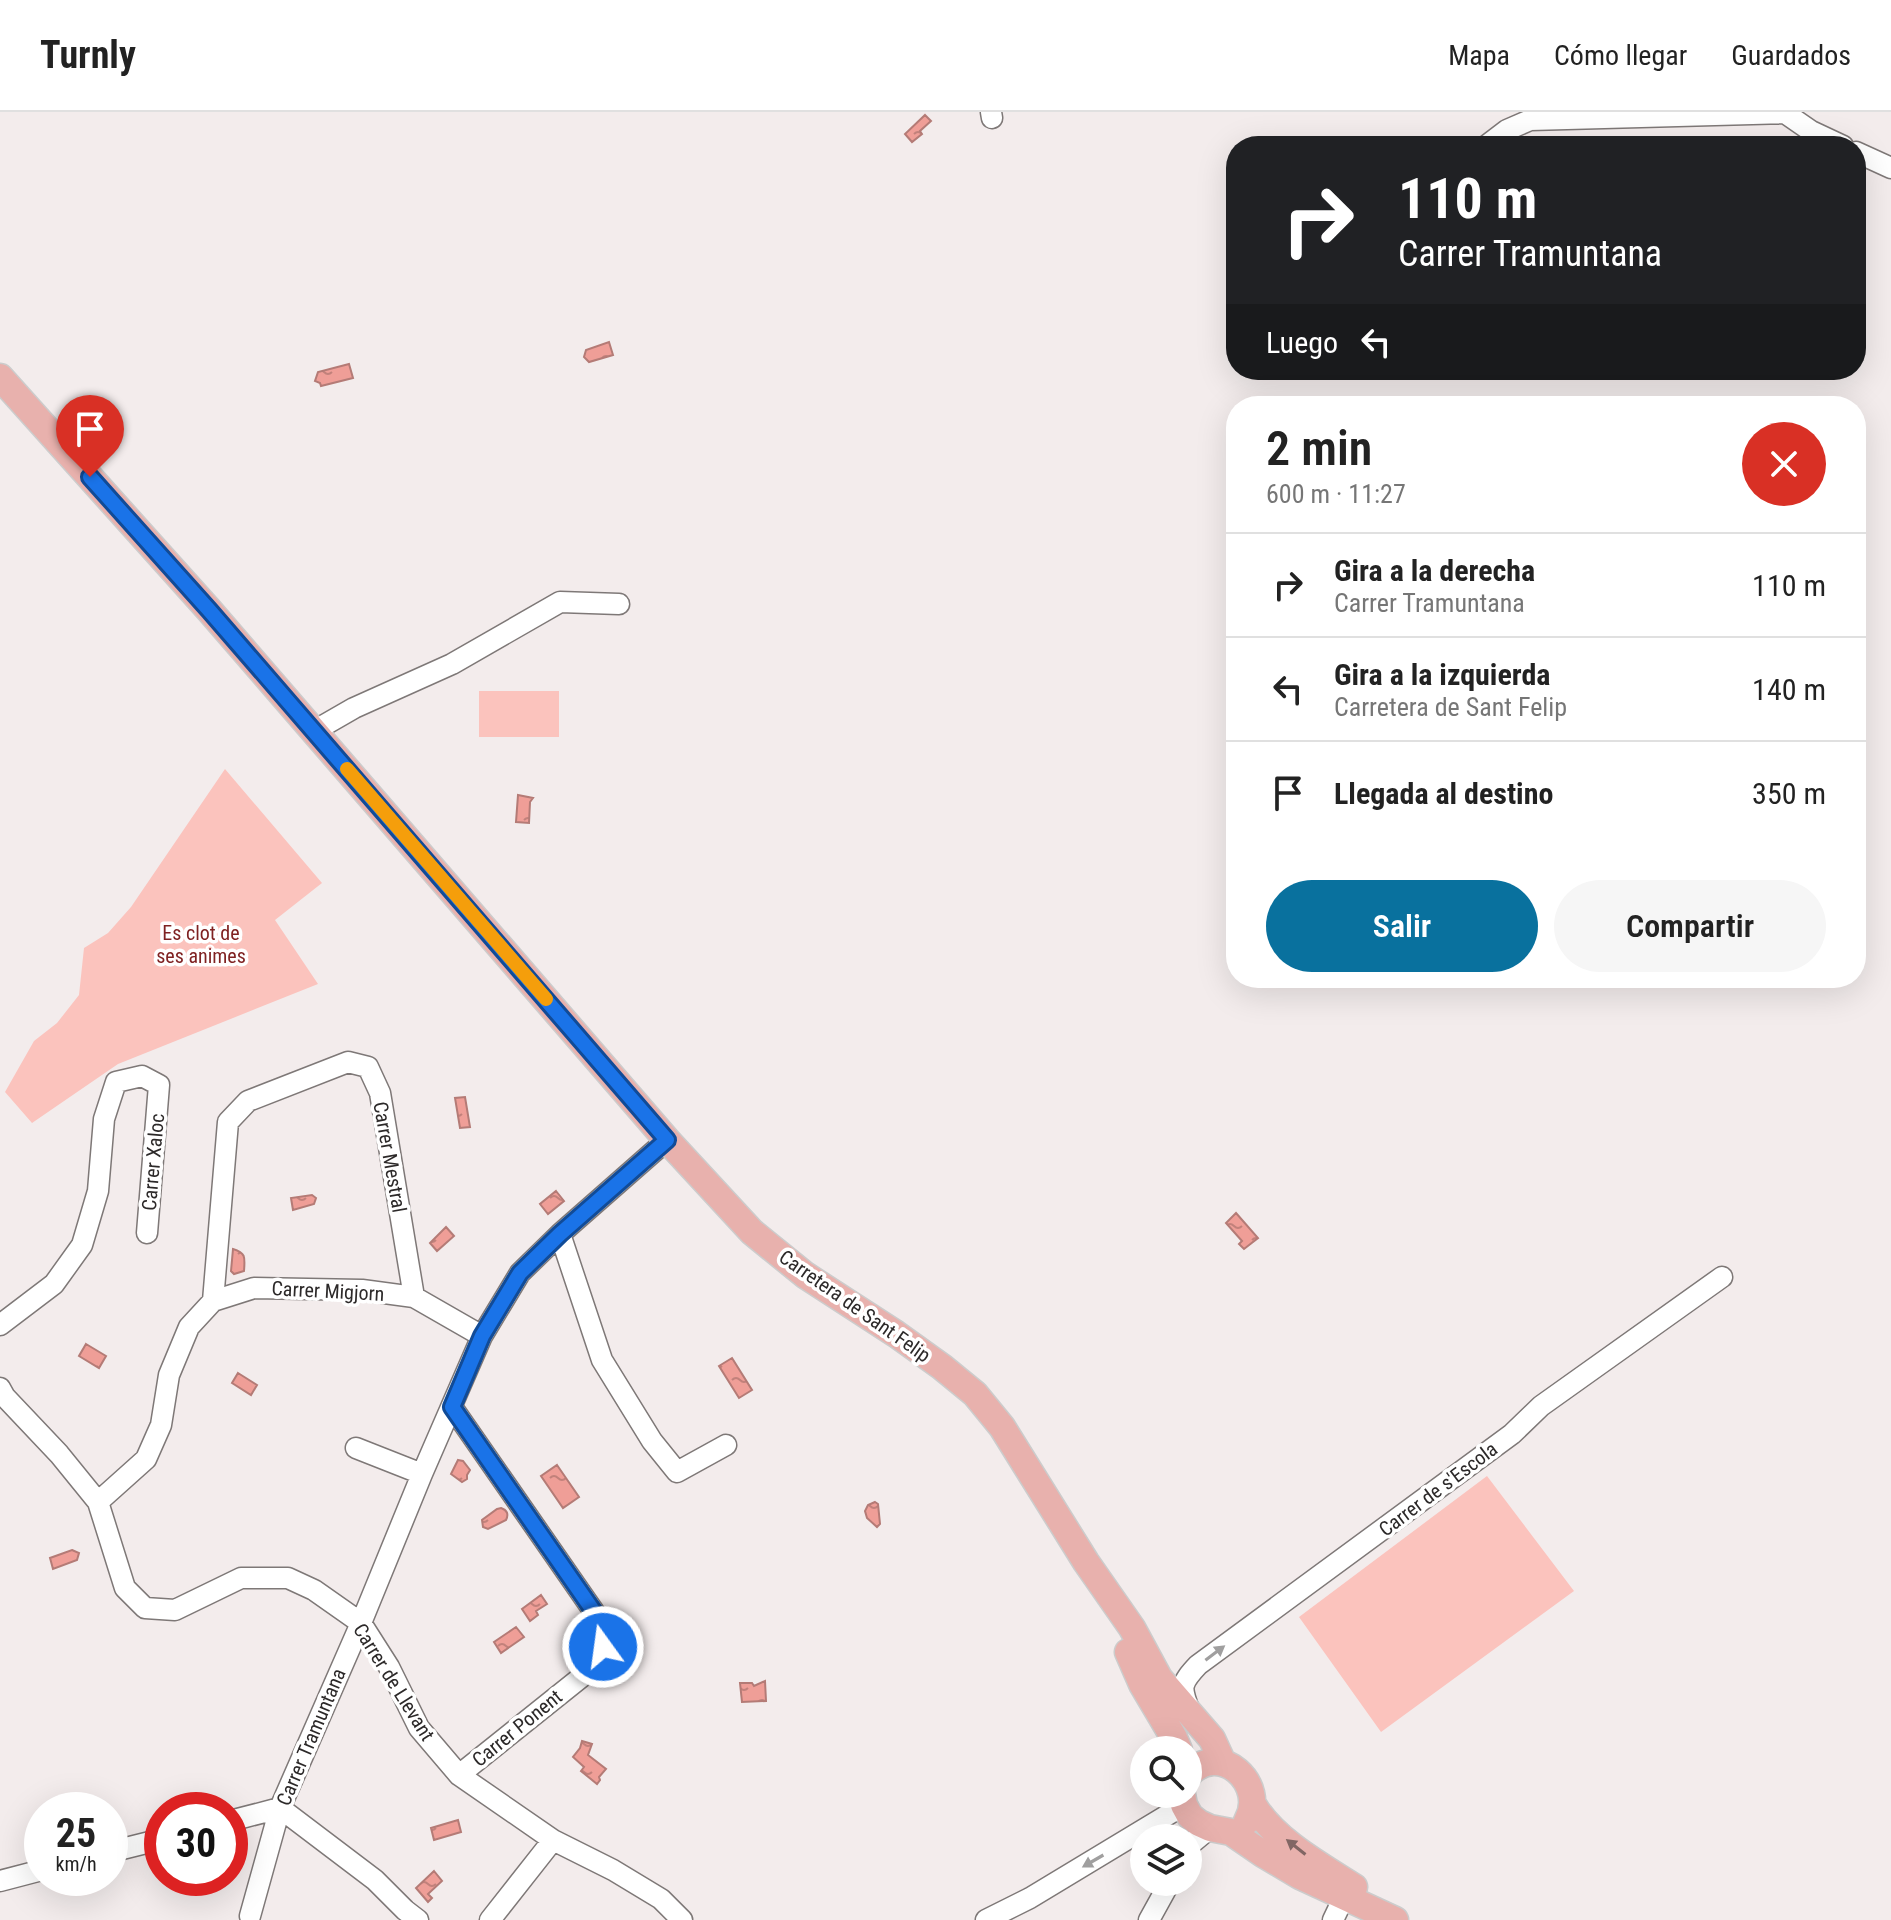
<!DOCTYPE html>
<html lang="es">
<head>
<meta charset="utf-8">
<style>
	body { margin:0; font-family:"Roboto Condensed",sans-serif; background:#f6f6f6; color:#222; height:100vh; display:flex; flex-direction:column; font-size:30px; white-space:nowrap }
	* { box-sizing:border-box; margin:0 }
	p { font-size:26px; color:#767676 }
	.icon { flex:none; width:44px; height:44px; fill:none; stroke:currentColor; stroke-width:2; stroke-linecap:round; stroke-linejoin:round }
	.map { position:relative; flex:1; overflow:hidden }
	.drawer { position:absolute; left:1226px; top:284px; width:640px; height:592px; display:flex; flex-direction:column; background:#fff; border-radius:32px; box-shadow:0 8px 32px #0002 }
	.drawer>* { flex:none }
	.guide { position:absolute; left:1226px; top:24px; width:640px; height:244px; border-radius:32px; box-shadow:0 8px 32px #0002; background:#202124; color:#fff; overflow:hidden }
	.tools { position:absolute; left:1130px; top:1624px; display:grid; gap:16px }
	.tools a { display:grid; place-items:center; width:72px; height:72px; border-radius:50%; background:#fff; box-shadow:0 8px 32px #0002; font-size:40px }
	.speed { position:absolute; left:24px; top:1680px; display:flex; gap:16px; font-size:40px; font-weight:700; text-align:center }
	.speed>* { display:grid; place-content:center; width:104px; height:104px; border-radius:50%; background:#fff; box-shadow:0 8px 32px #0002; line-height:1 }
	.speed small { font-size:20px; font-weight:400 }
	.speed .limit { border:12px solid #d22; background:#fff; color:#111 }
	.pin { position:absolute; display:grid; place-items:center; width:68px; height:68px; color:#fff; margin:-82px -34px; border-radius:50% 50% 50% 0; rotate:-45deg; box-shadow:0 0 8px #0007 }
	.pin .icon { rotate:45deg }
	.me { position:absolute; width:88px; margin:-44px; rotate:346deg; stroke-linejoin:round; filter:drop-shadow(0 0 6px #0008) }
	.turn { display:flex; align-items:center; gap:28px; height:168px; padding:0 40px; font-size:36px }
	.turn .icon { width:104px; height:104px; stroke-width:2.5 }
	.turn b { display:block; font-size:56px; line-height:68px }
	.then { display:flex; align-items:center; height:76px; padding:0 40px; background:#0003; gap:16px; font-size:30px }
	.round { display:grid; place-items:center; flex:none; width:84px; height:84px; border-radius:42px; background:#f6f6f6 }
	.head { display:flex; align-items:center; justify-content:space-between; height:136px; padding:0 40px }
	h1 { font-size:48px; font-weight:600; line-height:60px }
	.primary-button { display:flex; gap:16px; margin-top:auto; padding:16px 40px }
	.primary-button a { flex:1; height:92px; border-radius:48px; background:#09719e; color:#fff; font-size:32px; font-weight:600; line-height:92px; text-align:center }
	.primary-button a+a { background:#f6f6f6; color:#222 }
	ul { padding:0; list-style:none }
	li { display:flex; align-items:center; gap:24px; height:104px; padding:0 40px; border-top:2px solid #e0e0e0 }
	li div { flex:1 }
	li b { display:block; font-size:30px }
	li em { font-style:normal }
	header { display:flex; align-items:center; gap:48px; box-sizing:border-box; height:112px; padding:0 40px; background:#fff; border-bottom:2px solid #e0e0e0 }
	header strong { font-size:38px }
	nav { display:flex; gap:44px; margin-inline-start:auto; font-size:28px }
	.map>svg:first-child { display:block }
	.park { fill:#fbc3bd }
	.water { fill:url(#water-ripples); stroke:#b47b76; stroke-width:2 }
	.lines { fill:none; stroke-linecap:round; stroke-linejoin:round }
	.minor-casing { stroke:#7e7877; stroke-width:23 }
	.major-casing { stroke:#ccc; stroke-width:29 }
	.minor { stroke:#fff; stroke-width:20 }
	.major { stroke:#e8b1ad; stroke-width:26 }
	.oneway { fill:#a09f9f }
	.oneway2 { fill:#816664 }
	.route-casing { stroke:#114b97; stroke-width:20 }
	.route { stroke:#1a73e8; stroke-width:14 }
	.slow { stroke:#f59e0b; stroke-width:14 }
	.labels { text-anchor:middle; stroke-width:7; stroke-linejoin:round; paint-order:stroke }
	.park-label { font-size:20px; fill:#7f2222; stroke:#fff }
	.street-label { font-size:20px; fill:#2c2929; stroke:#fff }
</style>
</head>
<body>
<header>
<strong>Turnly</strong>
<nav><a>Mapa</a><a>Cómo llegar</a><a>Guardados</a></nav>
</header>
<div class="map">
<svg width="1891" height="1808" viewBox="0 0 1891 1808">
	<defs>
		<pattern id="water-ripples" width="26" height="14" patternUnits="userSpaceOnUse" patternTransform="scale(2)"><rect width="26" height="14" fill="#ef9e97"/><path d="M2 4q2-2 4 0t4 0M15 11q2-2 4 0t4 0" fill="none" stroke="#c2817b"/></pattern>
	</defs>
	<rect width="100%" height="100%" fill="#f3ecec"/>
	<path class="park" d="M 479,579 L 559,579 L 559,625 L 479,625 Z
		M 225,657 L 322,771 L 275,808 L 318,872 L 118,952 L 32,1011 L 5,980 L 34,929 L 57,911 L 79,883 L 84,836 L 108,821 L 131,795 Z
		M 1487,1364 L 1574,1479 L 1381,1620 L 1299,1505 Z"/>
	<path class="water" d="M 925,3 L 931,9 L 920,19 L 922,22 L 912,30 L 905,22 Z
		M 609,230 L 613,243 L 589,250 L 584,245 L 586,238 Z
		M 349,252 L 353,266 L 321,274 L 320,271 L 315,269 L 318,260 Z
		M 518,683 L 533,686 L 530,690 L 529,711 L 516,710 Z
		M 465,985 L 470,1015 L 460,1016 L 455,986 Z
		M 556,1079 L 564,1089 L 548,1102 L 540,1092 Z
		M 312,1083 L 316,1086 L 314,1092 L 293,1098 L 291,1086 Z
		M 1236,1101 L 1258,1126 L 1244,1137 L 1239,1132 L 1242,1129 L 1226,1111 Z
		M 446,1115 L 454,1124 L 437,1139 L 430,1131 Z
		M 233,1137 C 246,1141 245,1145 244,1159 L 234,1162 L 231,1159 Z
		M 86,1232 L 106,1244 L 99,1256 L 79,1244 Z
		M 732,1246 L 752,1278 L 739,1286 L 719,1254 Z
		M 238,1261 L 257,1273 L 251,1283 L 232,1271 Z
		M 458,1348 L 463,1349 L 470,1358 L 467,1363 L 467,1367 L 462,1370 L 451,1362 Z
		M 557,1353 L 579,1385 L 563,1396 L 541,1364 Z
		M 875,1390 L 878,1392 L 880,1412 L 877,1415 L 867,1406 L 865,1399 L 868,1393 Z
		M 497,1397 L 501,1396 C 507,1398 509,1402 506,1408 L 488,1417 L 483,1415 L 482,1408 Z
		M 72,1438 L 79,1441 L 77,1448 L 53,1457 L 50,1446 Z
		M 541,1483 L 547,1492 L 536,1499 L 538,1503 L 530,1509 L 522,1497 Z
		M 516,1515 L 524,1525 L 501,1541 L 494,1530 Z
		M 765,1569 L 766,1589 L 742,1590 L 740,1571 L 752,1571 L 754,1574 Z
		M 582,1629 L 592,1632 L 588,1643 L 606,1657 L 599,1665 L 600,1668 L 597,1672 L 581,1659 L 584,1655 L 573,1645 L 580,1636 Z
		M 458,1708 L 461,1720 L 434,1728 L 431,1716 Z
		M 434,1759 L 442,1769 L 428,1782 L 432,1786 L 428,1790 L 416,1776 Z"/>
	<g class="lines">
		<defs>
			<path id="minor" d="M 991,0 L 992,6
				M 1486,34 L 1507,18 L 1530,8 L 1785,1 L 1811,19 L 1843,34
				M 1856,40 L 1891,56
				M 314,619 L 354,596 L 452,552 L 560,490 L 619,492
				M 560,1122 L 602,1248 L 652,1329 L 677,1360 L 726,1333
				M 213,1189 L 228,1010 L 248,989 L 348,950 L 368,955 L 380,981 L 414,1185
				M 0,1213 L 54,1172 L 82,1133 L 98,1079 L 104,1007 L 116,970 L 142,964 L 159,973 L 147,1121
				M 0,1276 L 5,1285 L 59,1342 L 98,1390 L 125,1476 L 145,1496 L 175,1498 L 241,1466 L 288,1466 L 314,1478 L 361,1511 L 389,1555 L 419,1616 L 459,1663 L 553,1728 L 613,1758 L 661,1787 L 682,1808
				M 452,1295 L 608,1520 L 599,1551 L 459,1663
				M 356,1336 L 422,1362
				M 98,1390 L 146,1347 L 161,1313 L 169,1263 L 189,1215 L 213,1189 L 254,1176 L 362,1178 L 414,1185 L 482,1224
				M 1190,1600 C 1181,1576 1179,1573 1198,1553 L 1512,1322 L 1541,1294 L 1722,1165
				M 230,1709 L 280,1696 L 375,1768 L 405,1798 L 418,1808
				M 1188,1737 L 1192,1731 L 1210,1716
				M 110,1740 L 162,1727
				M 0,1769 L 42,1758
				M 250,1804 L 280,1696 L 361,1511 L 422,1362 L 482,1224 L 520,1161 L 560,1122 L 667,1028
				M 490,1808 L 553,1728
				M 986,1808 L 1030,1786 L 1184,1693
				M 1149,1808 L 1170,1770
				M 1333,1808 L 1344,1785"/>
			<path id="major" d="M 0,265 L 209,498 L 667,1028 L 752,1120 L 805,1163 L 896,1222 L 942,1255 L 975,1282 L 1002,1315 L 1086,1450 L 1132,1516 L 1159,1566 L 1212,1627 L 1223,1651
				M 1128,1540 L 1142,1572 L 1174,1626 L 1179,1638
				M 1188,1663 C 1220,1627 1268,1673 1247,1709
				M 1182,1682 L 1184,1693 L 1190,1704 L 1199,1711 L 1210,1716 L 1231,1720 L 1263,1742 L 1300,1764 L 1395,1808
				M 1254,1694 C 1274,1728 1321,1754 1354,1775"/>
		</defs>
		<use href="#minor" class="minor-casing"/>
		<use href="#major" class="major-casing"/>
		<use href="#minor" class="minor"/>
		<use href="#major" class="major"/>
	</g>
	<defs><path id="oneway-solid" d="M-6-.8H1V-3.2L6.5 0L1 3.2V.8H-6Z" transform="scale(2)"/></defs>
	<g class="oneway">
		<use href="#oneway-solid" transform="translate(1215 1541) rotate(-37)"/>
		<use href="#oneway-solid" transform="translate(1093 1749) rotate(150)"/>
	</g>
	<use class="oneway2" href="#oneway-solid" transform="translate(1296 1735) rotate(-142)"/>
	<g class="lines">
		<defs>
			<path id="route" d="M 90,365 L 209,498 L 667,1028 L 560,1122 L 520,1161 L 482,1224 L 452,1295 L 608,1520 L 603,1535"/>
		</defs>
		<use href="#route" class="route-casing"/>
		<use href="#route" class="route"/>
		<path class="slow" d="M 347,657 L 546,887"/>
	</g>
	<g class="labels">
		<g class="park-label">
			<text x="201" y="828">Es clot de<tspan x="201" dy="23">ses animes</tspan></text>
		</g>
		<g class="street-label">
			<text transform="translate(390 1045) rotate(80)" y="7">Carrer Mestral</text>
			<text transform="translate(153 1050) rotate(-85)" y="7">Carrer Xaloc</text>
			<text transform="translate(328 1179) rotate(3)" y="7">Carrer Migjorn</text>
			<text transform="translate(855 1194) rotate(35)" y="7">Carretera de Sant Felip</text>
			<text transform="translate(1438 1377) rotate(-37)" y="7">Carrer de s'Escola</text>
			<text transform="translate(394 1570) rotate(58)" y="7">Carrer de Llevant</text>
			<text transform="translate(517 1616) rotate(-39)" y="7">Carrer Ponent</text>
			<text transform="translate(311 1625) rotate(-67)" y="7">Carrer Tramuntana</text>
		</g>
	</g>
</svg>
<div class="tools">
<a><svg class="icon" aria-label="search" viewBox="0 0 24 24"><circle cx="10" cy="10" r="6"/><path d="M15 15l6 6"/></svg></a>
<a><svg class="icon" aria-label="layers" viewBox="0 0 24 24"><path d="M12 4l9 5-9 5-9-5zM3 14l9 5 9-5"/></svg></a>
</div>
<div class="speed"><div>25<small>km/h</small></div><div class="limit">30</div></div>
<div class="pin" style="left:90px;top:365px;background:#d93025"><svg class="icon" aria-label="arrive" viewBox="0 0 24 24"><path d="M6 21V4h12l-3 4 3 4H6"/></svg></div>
<svg class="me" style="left:603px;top:1535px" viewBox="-20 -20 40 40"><circle r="17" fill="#1a73e8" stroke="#fff" stroke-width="3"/><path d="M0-11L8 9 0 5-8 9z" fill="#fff"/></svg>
<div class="guide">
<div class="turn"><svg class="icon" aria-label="right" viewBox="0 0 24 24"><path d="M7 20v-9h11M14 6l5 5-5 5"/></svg><div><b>110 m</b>Carrer Tramuntana</div></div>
<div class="then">Luego<svg class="icon" aria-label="left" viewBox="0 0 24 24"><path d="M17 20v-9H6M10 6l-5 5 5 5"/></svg></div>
</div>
<section class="drawer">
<div class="head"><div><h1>2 min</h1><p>600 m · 11:27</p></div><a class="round" style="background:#d93025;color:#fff"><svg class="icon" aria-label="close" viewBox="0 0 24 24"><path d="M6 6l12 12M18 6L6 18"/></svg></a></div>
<ul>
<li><svg class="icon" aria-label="right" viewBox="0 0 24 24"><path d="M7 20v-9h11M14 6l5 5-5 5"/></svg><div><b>Gira a la derecha</b><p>Carrer Tramuntana</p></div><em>110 m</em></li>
<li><svg class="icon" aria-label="left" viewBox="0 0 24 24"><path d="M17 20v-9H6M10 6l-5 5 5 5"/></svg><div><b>Gira a la izquierda</b><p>Carretera de Sant Felip</p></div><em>140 m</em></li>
<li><svg class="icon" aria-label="arrive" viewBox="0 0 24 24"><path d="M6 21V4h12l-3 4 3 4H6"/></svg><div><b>Llegada al destino</b></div><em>350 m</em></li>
</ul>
<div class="primary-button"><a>Salir</a><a>Compartir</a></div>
</section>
</div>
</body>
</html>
